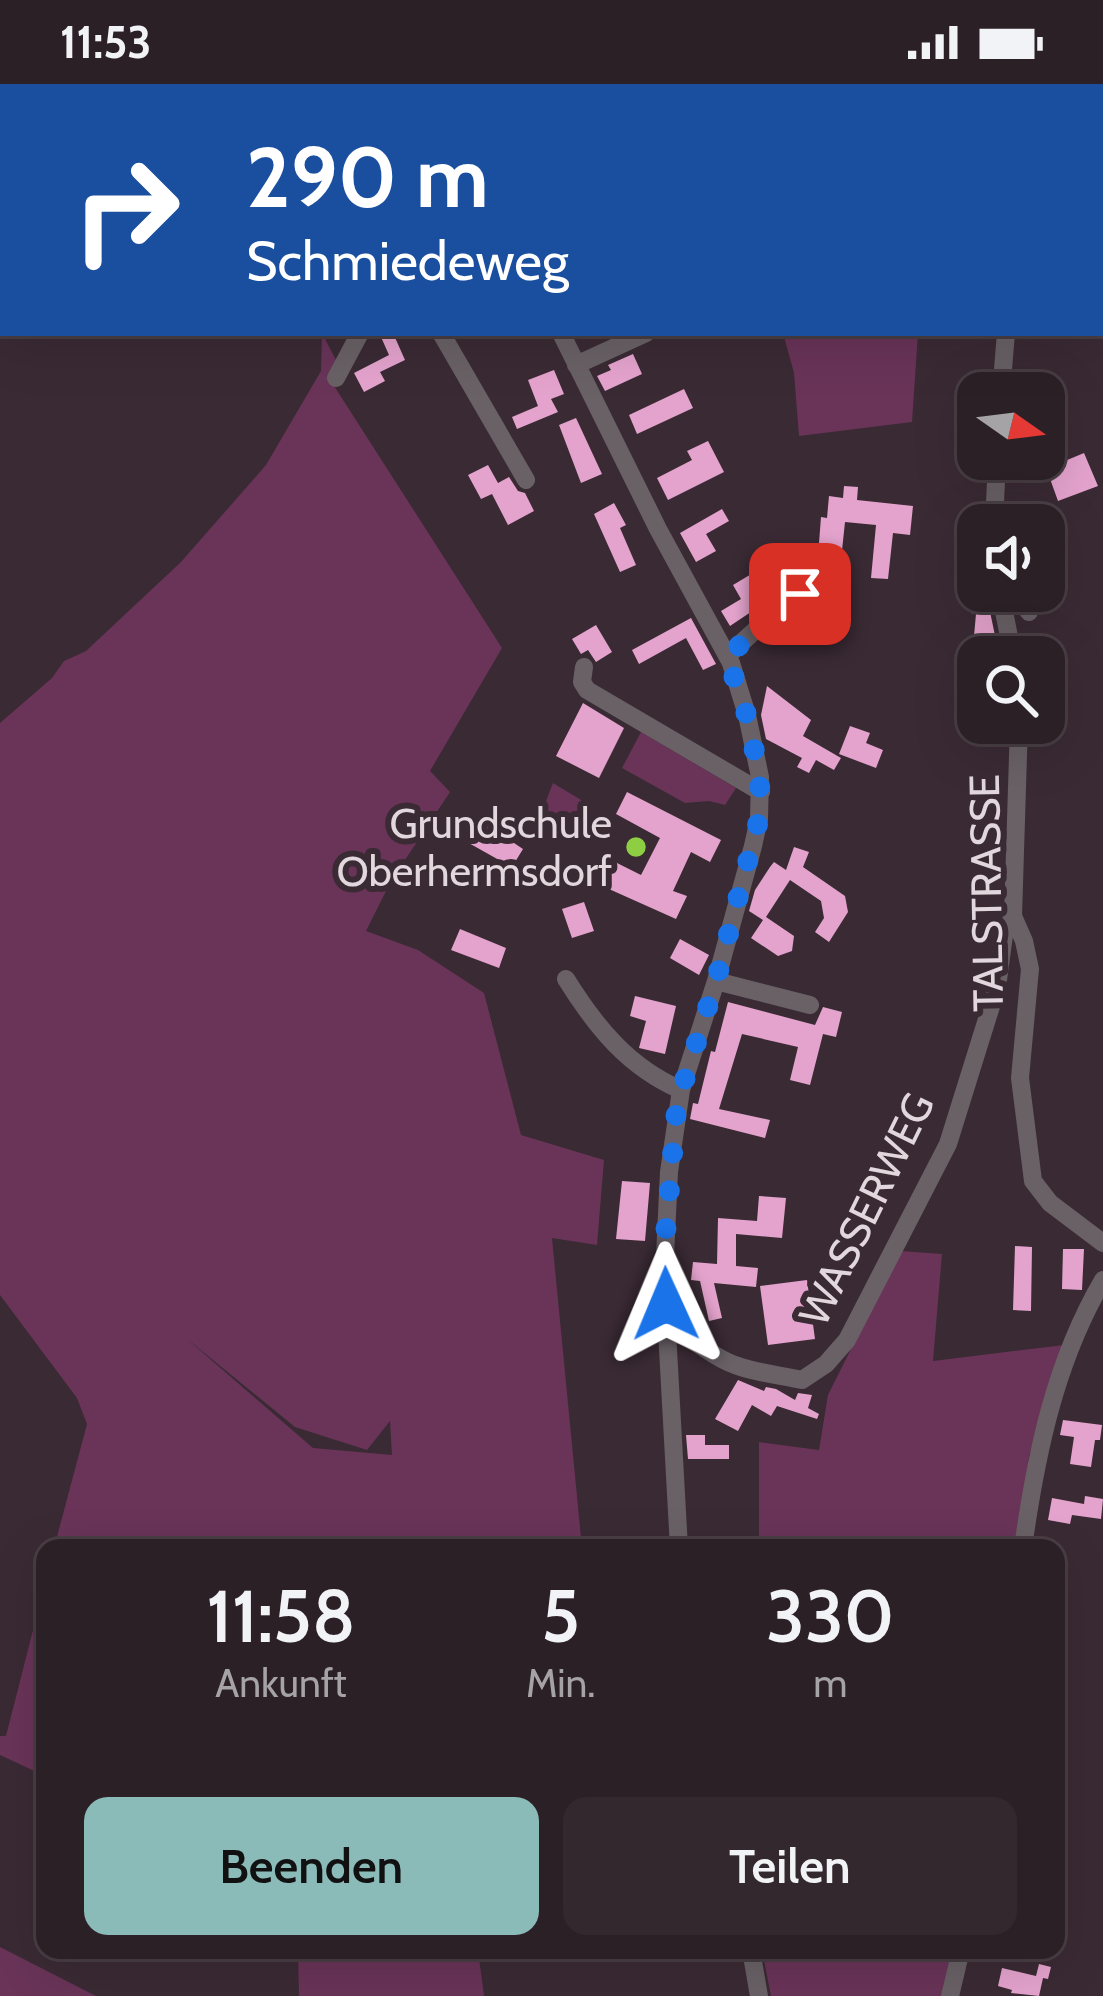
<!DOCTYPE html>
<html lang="de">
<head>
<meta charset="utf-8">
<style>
	body { margin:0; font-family:Cabin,sans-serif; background:#34282f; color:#f1f3f6; height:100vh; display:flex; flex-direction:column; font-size:45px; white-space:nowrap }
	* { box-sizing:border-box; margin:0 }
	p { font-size:39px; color:#a6a3a7 }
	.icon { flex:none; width:66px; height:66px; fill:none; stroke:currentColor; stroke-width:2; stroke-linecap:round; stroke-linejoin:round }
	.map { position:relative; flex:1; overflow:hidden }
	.drawer { position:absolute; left:36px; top:1455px; width:1029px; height:420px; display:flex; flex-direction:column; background:#2c2027; border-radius:24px; box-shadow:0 12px 48px #0002,0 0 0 3px #483e44 }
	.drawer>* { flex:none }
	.banner { position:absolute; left:0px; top:0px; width:1104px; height:252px; box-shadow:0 12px 48px #0002,0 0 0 3px #483e44; background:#1a4fa0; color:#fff; overflow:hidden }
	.needle { width:78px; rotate:104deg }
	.fabs { position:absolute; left:957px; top:288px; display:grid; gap:24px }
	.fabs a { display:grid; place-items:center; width:108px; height:108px; border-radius:24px; background:#2c2027; box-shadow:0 12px 48px #0002,0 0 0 3px #483e44; font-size:60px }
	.pin { position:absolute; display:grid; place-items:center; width:102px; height:102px; color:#fff; margin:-51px; border-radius:24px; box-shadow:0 6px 18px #0006 }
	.me { position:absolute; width:132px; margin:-66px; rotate:359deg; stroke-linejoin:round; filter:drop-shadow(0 0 9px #0008) }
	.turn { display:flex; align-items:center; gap:42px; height:252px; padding:0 48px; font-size:54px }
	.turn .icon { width:156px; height:156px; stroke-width:2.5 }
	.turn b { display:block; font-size:84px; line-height:102px }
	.eta { display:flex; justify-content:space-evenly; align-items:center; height:204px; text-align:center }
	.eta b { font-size:72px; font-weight:600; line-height:84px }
	.cta { display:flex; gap:24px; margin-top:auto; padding:24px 48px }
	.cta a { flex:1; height:138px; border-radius:24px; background:#8bbbb9; color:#111; font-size:48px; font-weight:600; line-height:138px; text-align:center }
	.cta a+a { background:#34282f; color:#f1f3f6 }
	.status { display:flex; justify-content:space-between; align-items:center; height:84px; padding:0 60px; background:#2c2027; direction:ltr }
	.status svg { height:33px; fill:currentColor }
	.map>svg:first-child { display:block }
	.green { fill:#693458; fill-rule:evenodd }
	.building { fill:#e4a3cd }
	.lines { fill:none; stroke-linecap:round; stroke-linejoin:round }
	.minor { stroke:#696166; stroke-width:18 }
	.route { stroke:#1a73e8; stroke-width:21; stroke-dasharray:0 37.8 }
	.poi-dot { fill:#8ece43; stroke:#3a2a34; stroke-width:4.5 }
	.labels { text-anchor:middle; stroke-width:12; stroke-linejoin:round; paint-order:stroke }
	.poi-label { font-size:42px; fill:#e2d7dd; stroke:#3a2a34; text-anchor:end }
	.street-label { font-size:42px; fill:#e2d7dd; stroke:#3a2a34 }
</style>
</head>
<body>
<div class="status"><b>11:53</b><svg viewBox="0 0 49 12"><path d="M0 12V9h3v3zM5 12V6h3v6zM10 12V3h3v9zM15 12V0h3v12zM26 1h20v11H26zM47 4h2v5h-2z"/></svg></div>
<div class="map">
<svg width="1103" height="1912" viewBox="0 0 1103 1912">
	<rect width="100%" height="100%" fill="#3a2a34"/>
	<path class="green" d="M 322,249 L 337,278 L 329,294 L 502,564 L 430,687 L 450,708 L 391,797 L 366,847 L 418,866 L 484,909 L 521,1051 L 604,1076 L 597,1161 L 552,1154 L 582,1464 L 54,1464 L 87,1340 L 77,1314 L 0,1211 L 0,639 L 52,594 L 64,577 L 86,567 L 181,478 L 266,381 L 321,287 ZM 186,1254 L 295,1343 L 367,1366 L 390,1337 L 392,1371 L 313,1364 Z
		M 783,249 L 918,249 L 912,338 L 799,352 L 794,289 Z
		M 641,648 L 736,704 L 725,721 L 709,717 L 685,719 L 622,684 Z
		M 553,699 L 591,722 L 576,760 L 538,738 Z
		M 900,1167 L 942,1170 L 933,1277 L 1064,1261 L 1029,1372 L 1018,1464 L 759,1464 L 759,1358 L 819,1366 L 828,1311 Z
		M 45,1499 L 45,1692 L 0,1671 L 0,1652 L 6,1652 Z
		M 0,1863 L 96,1912 L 0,1912 Z
		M 298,1866 L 478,1866 L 484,1912 L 299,1912 Z
		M 762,1866 L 952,1866 L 941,1912 L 771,1912 Z"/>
	<path class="building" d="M 393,249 L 405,276 L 380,288 L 385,297 L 364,308 L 354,289 L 389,271 L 381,253 Z
		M 633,270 L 642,290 L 605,307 L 597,292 L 611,286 L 608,281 Z
		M 554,286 L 564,310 L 551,315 L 558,328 L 517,345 L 512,333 L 538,322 L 528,296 Z
		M 684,305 L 693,324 L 637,350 L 629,331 Z
		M 576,334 L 602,390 L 581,399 L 559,341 Z
		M 708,357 L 724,388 L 668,416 L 657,394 L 692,376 L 687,367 Z
		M 1084,369 L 1098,402 L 1058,417 L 1049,392 L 1040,392 L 1040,381 L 1060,379 Z
		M 488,381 L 498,399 L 509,393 L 518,407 L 525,409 L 534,427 L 508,441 L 492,410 L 481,415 L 468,391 Z
		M 844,402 L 858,403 L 857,416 L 913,422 L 910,451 L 893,449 L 888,495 L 871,494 L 876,441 L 845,438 L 841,476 L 825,476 L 827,459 L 819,459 L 821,433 L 827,434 L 829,412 L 843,414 Z
		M 614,419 L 626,441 L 620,444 L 636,481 L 620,488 L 594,430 Z
		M 722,425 L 729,437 L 706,450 L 716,467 L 696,478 L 680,449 Z
		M 758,486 L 766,499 L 776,493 L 784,506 L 730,542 L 721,527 L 741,515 L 733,501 Z
		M 973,516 L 988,518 L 998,566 L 973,563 L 976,530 L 971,529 Z
		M 691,534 L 716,580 L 703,586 L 686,554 L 639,580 L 632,566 Z
		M 596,541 L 612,568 L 596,578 L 588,566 L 581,570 L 572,555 Z
		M 767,602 L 811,636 L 803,652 L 841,674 L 834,686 L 816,676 L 809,689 L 797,683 L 802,674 L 766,655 L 761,631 Z
		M 583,619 L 624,644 L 599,694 L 556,672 Z
		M 850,642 L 870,649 L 866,659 L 883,666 L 876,684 L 839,670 Z
		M 627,708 L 721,756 L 710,778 L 691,768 L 673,807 L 687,812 L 676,835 L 600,801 L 613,777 L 641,791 L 660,754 L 616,730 Z
		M 472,731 L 523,765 L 507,791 L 494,783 L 499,776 L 458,753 Z
		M 794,763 L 809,768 L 803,783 L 845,812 L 848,828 L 829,858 L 815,848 L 824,834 L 821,817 L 790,796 L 766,833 L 794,852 L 792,867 L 778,872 L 751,854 L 763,836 L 749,827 L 755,806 L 770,783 L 774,778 L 786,786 Z
		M 584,818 L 594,847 L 572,854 L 562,825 Z
		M 460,845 L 506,864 L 499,884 L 451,866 Z
		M 680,855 L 709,871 L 699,891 L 670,874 Z
		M 635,912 L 676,922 L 665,970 L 639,964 L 646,937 L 630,932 Z
		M 728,918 L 815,941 L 823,923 L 842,928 L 836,953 L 823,950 L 810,1001 L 790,996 L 798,963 L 742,950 L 719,1025 L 770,1036 L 765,1054 L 690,1035 L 693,1019 L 698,1020 L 711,967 L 715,968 Z
		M 622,1097 L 650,1099 L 645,1157 L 616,1155 Z
		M 759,1112 L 786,1114 L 782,1154 L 736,1150 L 736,1182 L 758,1184 L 756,1203 L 714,1199 L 722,1234 L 709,1237 L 700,1197 L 691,1196 L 693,1178 L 717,1180 L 718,1134 L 757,1137 Z
		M 1015,1162 L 1032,1163 L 1031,1227 L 1013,1226 Z
		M 1063,1165 L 1084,1165 L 1082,1206 L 1062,1205 Z
		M 807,1196 L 815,1255 L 768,1261 L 760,1202 Z
		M 738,1296 L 764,1307 L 766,1303 L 776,1305 L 795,1316 L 798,1309 L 812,1311 L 808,1324 L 819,1330 L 817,1335 L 777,1322 L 771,1332 L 752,1321 L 738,1347 L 715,1335 Z
		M 1063,1336 L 1102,1341 L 1100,1356 L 1095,1356 L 1091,1383 L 1070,1380 L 1074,1353 L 1060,1351 Z
		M 686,1351 L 705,1351 L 705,1361 L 729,1361 L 729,1375 L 688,1375 Z
		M 1085,1412 L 1103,1415 L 1101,1435 L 1072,1431 L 1070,1440 L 1048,1436 L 1052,1414 L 1084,1420 Z
		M 1039,1880 L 1051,1883 L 1048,1895 L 1043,1894 L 1039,1912 L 1011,1909 L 1012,1906 L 998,1902 L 1002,1884 L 1036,1892 Z"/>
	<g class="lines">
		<path class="minor" d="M 277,0 L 277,3
			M 473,0 L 473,3
			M 857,0 L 858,3
			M 949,0 L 951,3
			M 976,0 L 979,3
			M 497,3 L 499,0
			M 1101,145 L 1103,141
			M 1101,170 L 1103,178
			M 441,249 L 526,396
			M 561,249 L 658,445 L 731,579 L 747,631 L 760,693 L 759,735 L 753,762 L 716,897 L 681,1006 L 669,1088 L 664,1193 L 679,1464
			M 576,281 L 646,249
			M 336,294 L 360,249
			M 1001,309 L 1006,249
			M 994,441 L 997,375
			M 1000,507 L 1013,573
			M 1015,507 L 1029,528
			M 727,572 L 774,529 L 833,487
			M 584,583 L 582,598 L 587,606 L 761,708
			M 1019,639 L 1013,832 L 1024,857 L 1030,885 L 1020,994 L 1033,1097 L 1050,1119 L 1103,1159
			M 566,895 C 596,943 628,983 681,1006
			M 716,897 L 810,921
			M 668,1248 C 692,1250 710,1273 735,1281 C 756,1289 780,1291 802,1296 L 826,1280 L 847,1256 L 948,1060 L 997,903 L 1004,851 L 1013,832
			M 1023,1464 C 1036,1370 1055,1278 1103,1196
			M 751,1866 L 759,1912
			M 950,1912 L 961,1866"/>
	</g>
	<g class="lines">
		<path class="route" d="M 666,1220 L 666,1144 L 677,1020 L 716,897 L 759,735 L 760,693 L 747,632 L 727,572 L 800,510"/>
	</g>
	<circle class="poi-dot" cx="636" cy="763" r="12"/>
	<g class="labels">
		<g class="poi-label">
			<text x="612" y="754">Grundschule<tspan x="612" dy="48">Oberhermsdorf</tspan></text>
		</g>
		<g class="street-label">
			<text transform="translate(986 809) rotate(-91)" y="15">TALSTRASSE</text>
			<text transform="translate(866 1125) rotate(-64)" y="15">WASSERWEG</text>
		</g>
	</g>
</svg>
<div class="fabs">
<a><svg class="needle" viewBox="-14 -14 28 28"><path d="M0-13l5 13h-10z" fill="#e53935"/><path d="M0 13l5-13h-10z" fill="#a6a3a7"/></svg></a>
<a><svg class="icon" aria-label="sound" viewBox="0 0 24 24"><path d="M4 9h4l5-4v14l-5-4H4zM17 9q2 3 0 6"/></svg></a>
<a><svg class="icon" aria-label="search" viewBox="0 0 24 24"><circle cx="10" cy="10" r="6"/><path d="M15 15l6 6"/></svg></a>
</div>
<div class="pin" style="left:800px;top:510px;background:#d93025"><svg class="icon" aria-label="arrive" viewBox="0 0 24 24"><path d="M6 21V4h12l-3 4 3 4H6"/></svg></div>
<svg class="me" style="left:666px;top:1220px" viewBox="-20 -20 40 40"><path d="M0-17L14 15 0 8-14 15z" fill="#1a73e8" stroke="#fff" stroke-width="4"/></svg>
<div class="banner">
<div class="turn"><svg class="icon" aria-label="right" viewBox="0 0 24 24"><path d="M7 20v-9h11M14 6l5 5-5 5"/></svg><div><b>290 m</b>Schmiedeweg</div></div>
</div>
<section class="drawer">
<div class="eta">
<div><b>11:58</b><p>Ankunft</p></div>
<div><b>5</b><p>Min.</p></div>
<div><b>330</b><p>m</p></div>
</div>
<div class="cta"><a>Beenden</a><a>Teilen</a></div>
</section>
</div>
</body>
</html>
